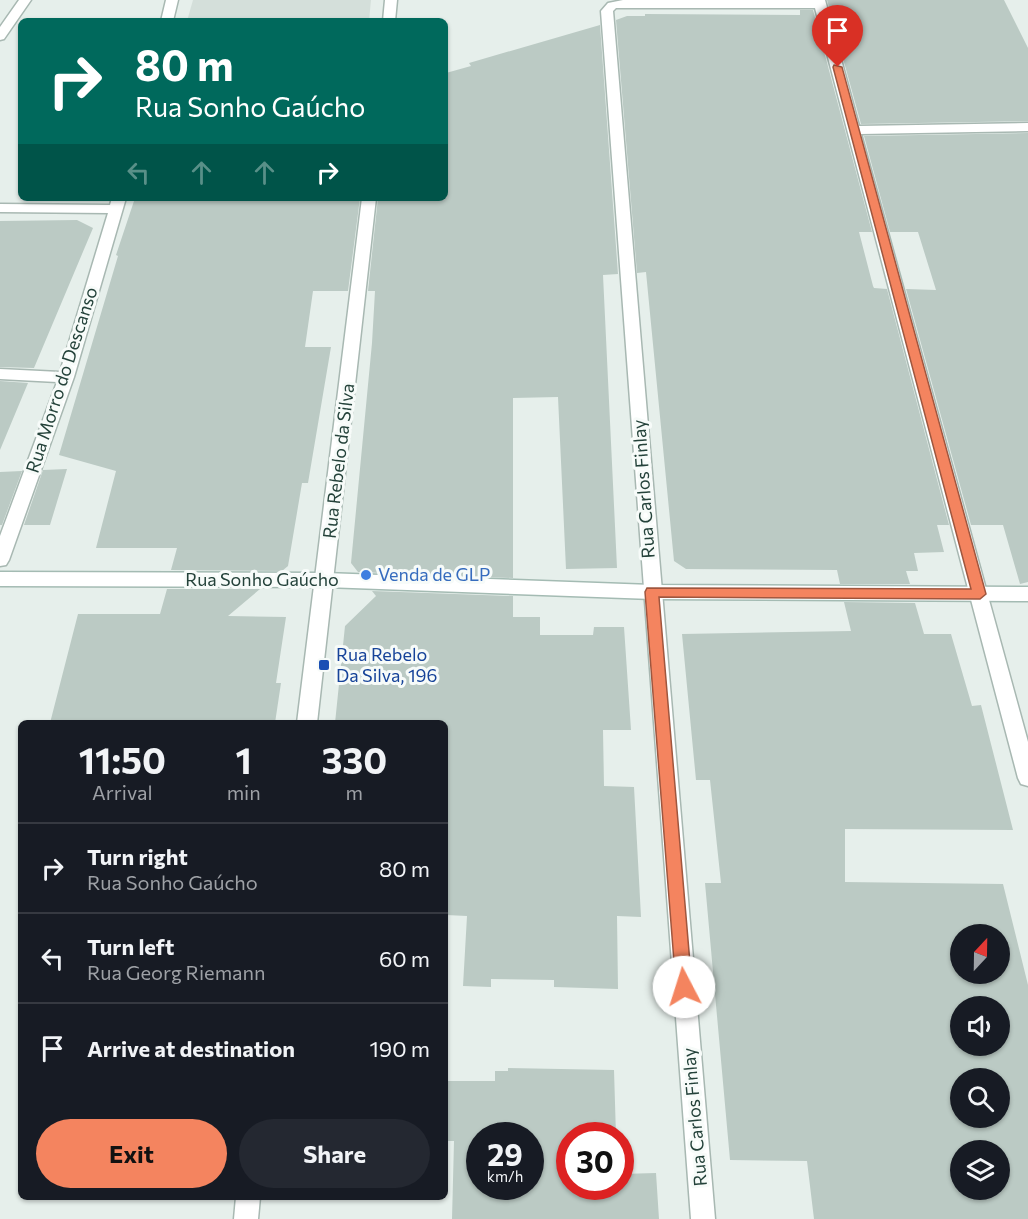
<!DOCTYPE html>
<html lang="en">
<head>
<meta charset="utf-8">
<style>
	body { margin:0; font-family:Commissioner,sans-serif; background:#242831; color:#f1f3f6; height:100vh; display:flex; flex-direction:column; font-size:22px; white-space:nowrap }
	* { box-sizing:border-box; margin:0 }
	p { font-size:20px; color:#9ea1a6 }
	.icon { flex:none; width:33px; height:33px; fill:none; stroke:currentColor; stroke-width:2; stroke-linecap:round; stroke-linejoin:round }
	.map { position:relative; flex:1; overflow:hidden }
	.side { position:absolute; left:18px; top:720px; width:430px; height:480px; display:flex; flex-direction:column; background:#171b24; border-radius:9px; box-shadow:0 2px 4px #0004 }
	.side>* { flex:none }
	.banner { position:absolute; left:18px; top:18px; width:430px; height:183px; border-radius:9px; box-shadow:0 2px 4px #0004; background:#00695c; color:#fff; overflow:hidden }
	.needle { width:39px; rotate:22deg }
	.controls { position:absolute; left:950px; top:924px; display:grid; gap:12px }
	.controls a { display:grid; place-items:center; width:60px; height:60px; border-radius:50%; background:#171b24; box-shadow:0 2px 4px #0004; font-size:30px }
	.speed { position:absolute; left:466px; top:1122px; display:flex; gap:12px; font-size:30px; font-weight:700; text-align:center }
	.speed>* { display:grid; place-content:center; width:78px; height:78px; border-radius:50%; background:#171b24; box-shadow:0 2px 4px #0004; line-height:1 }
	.speed small { font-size:15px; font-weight:400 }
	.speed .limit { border:9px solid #d22; background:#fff; color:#111 }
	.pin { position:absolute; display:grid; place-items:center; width:51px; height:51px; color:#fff; margin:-62px -26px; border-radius:50% 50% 50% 0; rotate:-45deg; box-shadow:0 0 6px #0007 }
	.pin .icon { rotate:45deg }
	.me { position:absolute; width:66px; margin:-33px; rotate:355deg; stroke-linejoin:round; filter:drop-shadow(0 0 4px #0008) }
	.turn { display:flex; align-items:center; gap:21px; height:126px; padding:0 18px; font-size:27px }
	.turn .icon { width:78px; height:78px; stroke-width:2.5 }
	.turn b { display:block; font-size:42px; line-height:51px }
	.lanes { display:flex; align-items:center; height:57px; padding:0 18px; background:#0003; justify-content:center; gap:30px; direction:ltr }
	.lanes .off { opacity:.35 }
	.eta { display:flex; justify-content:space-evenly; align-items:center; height:102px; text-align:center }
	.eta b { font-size:36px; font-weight:700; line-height:42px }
	.primary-button { display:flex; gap:12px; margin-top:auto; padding:12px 18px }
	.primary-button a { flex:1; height:69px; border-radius:36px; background:#f4845f; color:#111; font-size:24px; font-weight:700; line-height:69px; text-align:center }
	.primary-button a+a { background:#242831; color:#f1f3f6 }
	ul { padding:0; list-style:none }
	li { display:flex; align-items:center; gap:18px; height:90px; padding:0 18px; border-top:2px solid #363941 }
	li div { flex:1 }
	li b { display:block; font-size:22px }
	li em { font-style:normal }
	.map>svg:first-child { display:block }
	.built { fill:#d4dfda }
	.building { fill:#bbcac4; fill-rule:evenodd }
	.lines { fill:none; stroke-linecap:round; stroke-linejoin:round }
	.street-casing { stroke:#a8b8b2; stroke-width:3 }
	.secondary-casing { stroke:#a4bbb3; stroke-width:3 }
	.street { fill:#fff; fill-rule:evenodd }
	.secondary { fill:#fff; fill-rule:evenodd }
	.route { fill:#f4845f; stroke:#9f563e; stroke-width:1.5 }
	.shop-dot { fill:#3f7fe0; stroke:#f7fbf9; stroke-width:2 }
	.transit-dot { fill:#1a4fb4; stroke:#f7fbf9; stroke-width:2 }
	.labels { text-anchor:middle; stroke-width:6; stroke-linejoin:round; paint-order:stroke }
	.street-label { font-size:18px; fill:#24423a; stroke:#f7fbf9 }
	.shop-label { font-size:18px; fill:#366cbe; stroke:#f7fbf9; text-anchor:start }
	.transit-label { font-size:18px; fill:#164399; stroke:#f7fbf9; text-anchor:start }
</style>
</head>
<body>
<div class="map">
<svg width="1028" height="1219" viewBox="0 0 1028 1219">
	<rect width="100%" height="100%" fill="#e6efeb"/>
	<path class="built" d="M 193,0 L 371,0 L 369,21 L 187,21 Z"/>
	<path class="building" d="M 827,0 L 1004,0 L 1028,48 L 1028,121 L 861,124 Z
		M 800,10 L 813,10 L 872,232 L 859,232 L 873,286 L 874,288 L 887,289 L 949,525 L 937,525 L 944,552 L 914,553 L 918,571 L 906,571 L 910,584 L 840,584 L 837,570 L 686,569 L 674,561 L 646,272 L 637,273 L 616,20 L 627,16 L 645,16 L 645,14 L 800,15 Z
		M 600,25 L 618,274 L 603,275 L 617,568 L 566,569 L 558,397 L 513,398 L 513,578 L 358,572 L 351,563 L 372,343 L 375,291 L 368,291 L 378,198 L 446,198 L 446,73 L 471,66 L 469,63 Z
		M 1028,133 L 1028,582 L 1020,584 L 1003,525 L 971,525 L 906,289 L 936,290 L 918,232 L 890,232 L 864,136 Z
		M 135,198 L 360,198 L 348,291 L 313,291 L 305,347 L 331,347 L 308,483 L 302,483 L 288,566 L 282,571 L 171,570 L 177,548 L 96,548 L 116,471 L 59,455 L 118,256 L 116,255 Z
		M 77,220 L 93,228 L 34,368 L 0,367 L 0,221 Z
		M 0,381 L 28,383 L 0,450 Z
		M 67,469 L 50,525 L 24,525 L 43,470 Z
		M 22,471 L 2,525 L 0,525 L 0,472 Z
		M 167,589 L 260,589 L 228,616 L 286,617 L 276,683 L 281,683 L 275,723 L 50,723 L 78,614 L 160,614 Z
		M 372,591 L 513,596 L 513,617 L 540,617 L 540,635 L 593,635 L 594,627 L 624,627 L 631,730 L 603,730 L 604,786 L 634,787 L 641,917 L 617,916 L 618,989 L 554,987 L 554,980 L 491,979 L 491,987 L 463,986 L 467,916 L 446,915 L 446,723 L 335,723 L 345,626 L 376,596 Z
		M 844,602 L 915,603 L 924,634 L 951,634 L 972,706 L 981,705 L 1013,830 L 845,829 L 845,882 L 1003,884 L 1028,985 L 1028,1219 L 814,1219 L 807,1161 L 730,1160 L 705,883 L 721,883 L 710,780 L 696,780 L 682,634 L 851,631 ZM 960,934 L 999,934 L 999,974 L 960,974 ZM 960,1006 L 999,1006 L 999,1046 L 960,1046 ZM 960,1078 L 999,1078 L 999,1118 L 960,1118 ZM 960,1150 L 999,1150 L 999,1190 L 960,1190 Z
		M 508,1068 L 614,1070 L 616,1136 L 570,1136 L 570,1186 L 621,1186 L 621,1174 L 656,1173 L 659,1219 L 452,1219 L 454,1141 L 446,1141 L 446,1081 L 495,1081 L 495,1071 L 508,1071 ZM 480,1136 L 531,1136 L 531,1186 L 480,1186 Z"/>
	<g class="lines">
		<defs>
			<path id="street" d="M 19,0 L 31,0 L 4,39 L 0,40 L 0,27 Z
				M 166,0 L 178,0 L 173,21 L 161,21 Z
				M 385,0 L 397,0 L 395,21 L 383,21 Z
				M 623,0 L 825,0 L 859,126 L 1028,123 L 1028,131 L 861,134 L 1028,742 L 1028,786 L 1021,784 L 1018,778 L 815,8 L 616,8 L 613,11 L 715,1219 L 691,1219 L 601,11 L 608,3 Z
				M 112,198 L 126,198 L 74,377 L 9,560 L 6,565 L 0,566 L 0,536 L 57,382 L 0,379 L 0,369 L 60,372 L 108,213 L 0,212 L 0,204 L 110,205 Z
				M 362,198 L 376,198 L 317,723 L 297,723 Z
				M 236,1197 L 260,1197 L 258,1219 L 234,1219 Z"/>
			<path id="secondary" d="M 0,572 L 325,573 L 652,585 L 1028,587 L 1028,601 L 652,599 L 325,587 L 0,586 Z"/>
		</defs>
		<use href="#street" class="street-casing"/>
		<use href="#secondary" class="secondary-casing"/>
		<use href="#street" class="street"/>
		<use href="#secondary" class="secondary"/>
	</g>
	<path class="route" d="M 834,65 L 842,67 L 986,594 L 980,599 L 659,597 L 692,987 L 690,992 L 684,994 L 678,992 L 676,987 L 645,592 L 647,588 L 971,589 L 833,67 Z"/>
	<circle class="shop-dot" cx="366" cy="575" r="6"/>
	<rect class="transit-dot" x="318" y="659" width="12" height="12" rx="3"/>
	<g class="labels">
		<g class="street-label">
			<text transform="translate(62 380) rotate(-72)" y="6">Rua Morro do Descanso</text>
			<text transform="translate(339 461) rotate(-83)" y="6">Rua Rebelo da Silva</text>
			<text transform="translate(644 489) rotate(-94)" y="6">Rua Carlos Finlay</text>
			<text x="262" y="586">Rua Sonho Gaúcho</text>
			<text transform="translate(695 1117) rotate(-95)" y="6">Rua Carlos Finlay</text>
		</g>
		<g class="shop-label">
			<text x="378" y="581">Venda de GLP</text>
		</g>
		<g class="transit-label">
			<text x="336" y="661">Rua Rebelo<tspan x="336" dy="21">Da Silva, 196</tspan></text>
		</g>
	</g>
</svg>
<div class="controls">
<a><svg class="needle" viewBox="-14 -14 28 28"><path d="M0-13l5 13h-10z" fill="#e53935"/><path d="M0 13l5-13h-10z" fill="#9ea1a6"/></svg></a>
<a><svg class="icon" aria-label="sound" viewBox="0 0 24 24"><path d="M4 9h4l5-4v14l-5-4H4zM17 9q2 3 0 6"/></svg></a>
<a><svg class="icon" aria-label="search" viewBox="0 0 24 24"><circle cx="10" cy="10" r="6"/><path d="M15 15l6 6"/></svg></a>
<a><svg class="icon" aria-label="layers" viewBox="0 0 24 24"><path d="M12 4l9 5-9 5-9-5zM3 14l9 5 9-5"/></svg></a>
</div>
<div class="speed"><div>29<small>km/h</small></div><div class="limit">30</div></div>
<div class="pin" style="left:838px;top:67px;background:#d93025"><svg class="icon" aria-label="arrive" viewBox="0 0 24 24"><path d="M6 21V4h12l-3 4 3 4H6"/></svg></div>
<svg class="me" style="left:684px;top:987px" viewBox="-20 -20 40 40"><circle r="19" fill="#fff"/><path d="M0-13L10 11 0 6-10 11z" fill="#f4845f"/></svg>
<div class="banner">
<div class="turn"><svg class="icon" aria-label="right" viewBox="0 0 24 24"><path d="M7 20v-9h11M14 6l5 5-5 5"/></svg><div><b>80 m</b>Rua Sonho Gaúcho</div></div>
<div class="lanes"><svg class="icon off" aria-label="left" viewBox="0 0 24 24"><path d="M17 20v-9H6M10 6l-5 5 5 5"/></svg><svg class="icon off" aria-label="ahead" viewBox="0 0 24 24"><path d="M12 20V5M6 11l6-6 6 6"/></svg><svg class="icon off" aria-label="ahead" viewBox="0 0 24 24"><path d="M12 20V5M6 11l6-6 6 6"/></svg><svg class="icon" aria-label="right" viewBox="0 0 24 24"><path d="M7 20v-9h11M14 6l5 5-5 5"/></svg></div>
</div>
<section class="side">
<div class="eta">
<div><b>11:50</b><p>Arrival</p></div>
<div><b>1</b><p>min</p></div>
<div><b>330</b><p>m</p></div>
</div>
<ul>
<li><svg class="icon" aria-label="right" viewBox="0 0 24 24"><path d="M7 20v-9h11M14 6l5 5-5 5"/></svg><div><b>Turn right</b><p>Rua Sonho Gaúcho</p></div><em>80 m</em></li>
<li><svg class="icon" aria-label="left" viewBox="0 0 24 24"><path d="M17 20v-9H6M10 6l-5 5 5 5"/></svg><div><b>Turn left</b><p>Rua Georg Riemann</p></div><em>60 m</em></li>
<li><svg class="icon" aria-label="arrive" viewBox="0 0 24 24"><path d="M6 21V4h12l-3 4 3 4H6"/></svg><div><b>Arrive at destination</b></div><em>190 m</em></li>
</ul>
<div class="primary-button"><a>Exit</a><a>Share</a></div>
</section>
</div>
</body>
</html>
